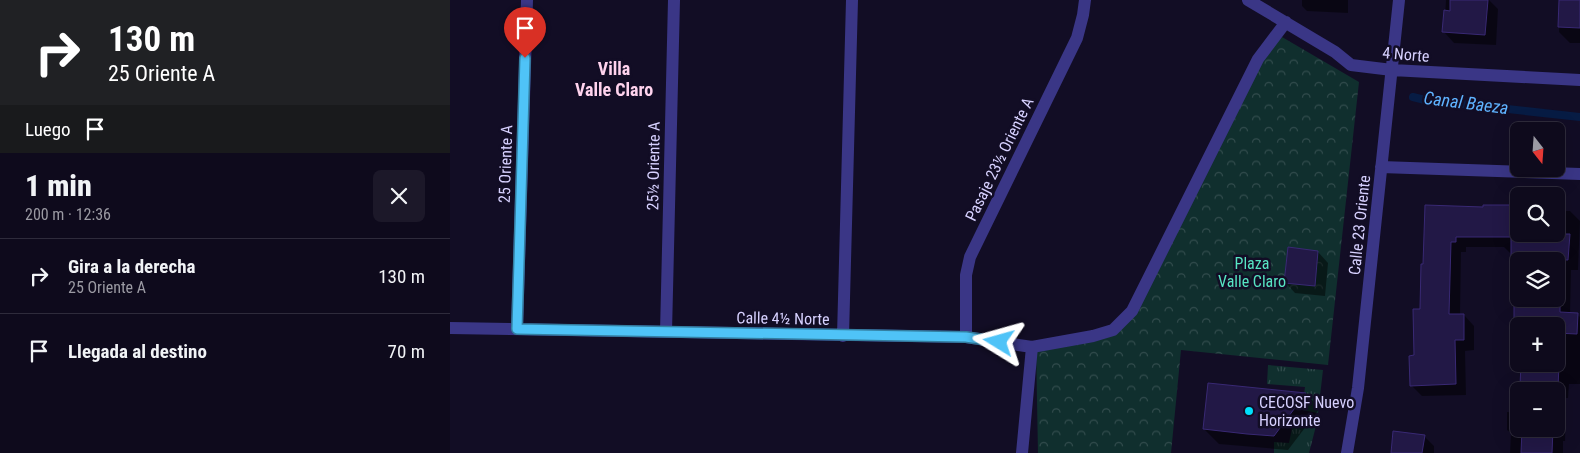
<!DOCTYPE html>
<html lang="es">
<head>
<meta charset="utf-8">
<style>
	body { margin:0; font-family:"Roboto Condensed",sans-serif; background:#1c1829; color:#f1f3f6; height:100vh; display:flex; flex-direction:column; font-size:19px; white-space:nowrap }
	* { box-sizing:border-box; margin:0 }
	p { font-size:16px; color:#9b9aa3 }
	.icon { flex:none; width:28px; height:28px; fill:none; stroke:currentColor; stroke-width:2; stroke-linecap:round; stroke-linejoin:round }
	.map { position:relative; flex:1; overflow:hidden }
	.details { display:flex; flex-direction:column; background:#0e0a1c; width:450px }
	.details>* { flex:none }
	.guide { background:#202124; color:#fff; overflow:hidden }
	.needle { width:32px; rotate:163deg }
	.controls { position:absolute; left:1060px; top:122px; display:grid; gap:10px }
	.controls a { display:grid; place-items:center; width:55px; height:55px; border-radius:8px; background:#0e0a1c; box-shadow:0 5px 20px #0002,0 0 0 1px #2e2b3b; font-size:25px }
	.pin { position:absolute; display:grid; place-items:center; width:42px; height:42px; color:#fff; margin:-51px -21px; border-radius:50% 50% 50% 0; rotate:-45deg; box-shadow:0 0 5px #0007 }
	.pin .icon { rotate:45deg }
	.me { position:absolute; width:55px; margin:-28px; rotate:278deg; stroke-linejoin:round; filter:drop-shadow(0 0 4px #0008) }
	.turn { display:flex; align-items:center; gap:18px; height:105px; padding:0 25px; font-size:22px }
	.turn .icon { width:65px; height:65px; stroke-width:2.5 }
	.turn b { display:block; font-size:35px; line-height:42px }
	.then { display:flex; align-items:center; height:48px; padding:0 25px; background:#0003; gap:10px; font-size:19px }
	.round { display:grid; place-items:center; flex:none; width:52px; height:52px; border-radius:8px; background:#1c1829 }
	.overview { display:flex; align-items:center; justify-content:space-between; height:85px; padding:0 25px }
	h1 { font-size:30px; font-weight:800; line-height:38px }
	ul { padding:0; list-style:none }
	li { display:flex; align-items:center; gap:15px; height:75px; padding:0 25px; border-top:1px solid #2e2b3b }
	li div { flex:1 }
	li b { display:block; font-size:19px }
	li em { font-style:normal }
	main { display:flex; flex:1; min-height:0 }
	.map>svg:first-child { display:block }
	.grass { fill:url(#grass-tufts) }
	.park { fill:url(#park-crowns) }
	.shadow { fill:#0007; fill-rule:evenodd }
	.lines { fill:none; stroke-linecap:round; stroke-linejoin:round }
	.stream { stroke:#071c44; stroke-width:8 }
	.building { fill:#221846; stroke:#392974 }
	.minor { stroke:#3a3686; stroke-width:12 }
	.route-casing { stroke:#337fa1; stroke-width:12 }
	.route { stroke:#4fc3f7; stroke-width:9 }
	.poi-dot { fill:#00dffc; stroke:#120d25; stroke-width:2 }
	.labels { text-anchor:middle; stroke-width:5; stroke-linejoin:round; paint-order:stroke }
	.street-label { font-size:16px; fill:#d7d1ff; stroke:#120d25 }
	.park-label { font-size:16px; fill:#57e5c3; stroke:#120d25 }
	.poi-label { font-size:16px; fill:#d7d1ff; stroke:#120d25; text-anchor:start }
	.neighbourhood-label { font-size:18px; font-weight:bold; fill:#ffd3ee; stroke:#120d25 }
	.water-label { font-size:18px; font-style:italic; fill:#5fb3ff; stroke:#120d25 }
</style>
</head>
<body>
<main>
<section class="details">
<div class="guide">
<div class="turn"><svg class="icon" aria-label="right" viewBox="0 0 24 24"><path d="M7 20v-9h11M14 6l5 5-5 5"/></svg><div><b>130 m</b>25 Oriente A</div></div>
<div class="then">Luego<svg class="icon" aria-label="arrive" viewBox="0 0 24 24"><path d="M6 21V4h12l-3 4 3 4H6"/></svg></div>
</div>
<div class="overview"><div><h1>1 min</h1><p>200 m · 12:36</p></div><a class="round"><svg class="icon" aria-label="close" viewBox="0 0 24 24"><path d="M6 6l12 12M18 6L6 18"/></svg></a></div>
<ul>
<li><svg class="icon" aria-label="right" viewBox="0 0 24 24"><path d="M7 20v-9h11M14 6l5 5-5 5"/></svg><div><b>Gira a la derecha</b><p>25 Oriente A</p></div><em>130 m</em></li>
<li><svg class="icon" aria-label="arrive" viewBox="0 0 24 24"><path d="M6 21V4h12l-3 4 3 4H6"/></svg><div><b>Llegada al destino</b></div><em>70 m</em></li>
</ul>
</section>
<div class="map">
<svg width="1130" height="453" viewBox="0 0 1130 453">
	<defs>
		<pattern id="grass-tufts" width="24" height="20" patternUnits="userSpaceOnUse" patternTransform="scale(1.25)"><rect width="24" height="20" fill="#102f2e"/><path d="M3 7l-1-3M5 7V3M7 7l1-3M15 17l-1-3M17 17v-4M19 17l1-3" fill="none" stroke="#324c4d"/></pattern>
		<pattern id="park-crowns" width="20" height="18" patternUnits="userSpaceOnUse" patternTransform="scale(1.25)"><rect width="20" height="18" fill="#102f2e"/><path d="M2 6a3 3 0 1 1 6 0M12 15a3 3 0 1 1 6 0" fill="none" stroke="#324c4d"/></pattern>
	</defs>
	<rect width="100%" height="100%" fill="#120d25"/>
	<path class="grass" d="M 818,365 L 873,370 L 868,413 L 852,410 L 855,387 L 817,384 Z
		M 844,419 L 867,422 L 859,453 L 824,453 L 824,442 L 839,443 Z"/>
	<path class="park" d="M 832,37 L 909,82 L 878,365 L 731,350 L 721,453 L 588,453 L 586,346 L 666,332 L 809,61 Z"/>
	<path class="shadow" d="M 852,0 L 898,0 L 898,13 L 857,11 L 852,6 Z
		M 996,0 L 1039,0 L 1048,9 L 1046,45 L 1004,43 L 994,32 Z
		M 1111,0 L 1130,0 L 1130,43 L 1120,43 L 1109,32 Z
		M 1067,206 L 1069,208 L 1069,234 L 1106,234 L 1106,211 L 1120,211 L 1130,221 L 1128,270 L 1121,270 L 1120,314 L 1127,314 L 1130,317 L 1130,384 L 1119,384 L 1118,398 L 1116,398 L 1115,441 L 1113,441 L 1113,453 L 1060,453 L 1061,433 L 1057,430 L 1057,412 L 1069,413 L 1069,429 L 1106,429 L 1106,391 L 1071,391 L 1072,364 L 1106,364 L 1106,326 L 1069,326 L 1069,338 L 1065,334 L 1066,293 L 1062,289 L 1062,255 L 1054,247 L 1016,247 L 1016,252 L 1011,252 L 1010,315 L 1014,315 L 1024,326 L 1024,350 L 1015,351 L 1016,395 L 972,396 L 962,386 L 971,310 L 972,266 L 1035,208 ZM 1069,261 L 1106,261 L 1106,299 L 1069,299 Z
		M 868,252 L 878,263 L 875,296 L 845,293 L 835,282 Z
		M 759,384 L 856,394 L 870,408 L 838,450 L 769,444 L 754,429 Z
		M 974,436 L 984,446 L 984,453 L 942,453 Z"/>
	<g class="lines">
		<path class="stream" d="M 963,97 L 975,100 L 1130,117"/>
	</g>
	<path class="building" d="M 1000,0 L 1038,0 L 1035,35 L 992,32 L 994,10 L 1000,11 Z
		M 1109,0 L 1130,0 L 1130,28 L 1108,27 Z
		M 975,205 L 1033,207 L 1033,205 L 1067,205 L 1067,234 L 1120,234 L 1118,260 L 1061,258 L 1061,237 L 1006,237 L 1006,242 L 1001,242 L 999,314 L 1014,314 L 1014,340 L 1005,340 L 1006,384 L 960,386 L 959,356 L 964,355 L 963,309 L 970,309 L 971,264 L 973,264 Z
		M 838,247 L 868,251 L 865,286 L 834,283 Z
		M 1064,299 L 1110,299 L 1110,312 L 1128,313 L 1127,334 L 1106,333 L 1106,326 L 1064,326 Z
		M 1071,364 L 1109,364 L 1108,388 L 1070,386 Z
		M 758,383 L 856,393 L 824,436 L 797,434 L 753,429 Z
		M 1072,429 L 1103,429 L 1102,453 L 1071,453 Z
		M 943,431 L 975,435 L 972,453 L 941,453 Z"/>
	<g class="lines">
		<path class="minor" d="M 798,0 L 885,52 L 901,65 L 942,70 L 1130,80
			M 931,167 L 1130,174
			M 0,328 L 516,337 L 582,347 L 643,336 L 663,330 L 682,311 L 808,59 L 836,22
			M 67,329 L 77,0
			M 216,332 L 224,0
			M 393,336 L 402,0
			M 516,337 L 516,275 L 520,257 L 627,38 L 633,15 L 635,0
			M 572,453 L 582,347
			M 897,453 L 908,388 L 949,0"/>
	</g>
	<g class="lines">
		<defs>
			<path id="route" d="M 75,58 L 67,329 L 516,337 L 549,342"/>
		</defs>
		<use href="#route" class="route-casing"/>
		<use href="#route" class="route"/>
	</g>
	<circle class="poi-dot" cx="799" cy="411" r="5"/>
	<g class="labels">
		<g class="street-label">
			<text transform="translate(956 54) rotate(5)" y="6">4 Norte</text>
			<text transform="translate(549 159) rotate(-64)" y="6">Pasaje 23½ Oriente A</text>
			<text transform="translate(55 164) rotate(-88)" y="6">25 Oriente A</text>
			<text transform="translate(203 166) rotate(-89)" y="6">25½ Oriente A</text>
			<text transform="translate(909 225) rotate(-84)" y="6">Calle 23 Oriente</text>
			<text transform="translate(333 318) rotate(1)" y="6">Calle 4½ Norte</text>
		</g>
		<g class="park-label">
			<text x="802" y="269">Plaza<tspan x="802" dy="18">Valle Claro</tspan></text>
		</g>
		<g class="poi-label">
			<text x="809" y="408">CECOSF Nuevo<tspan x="809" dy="18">Horizonte</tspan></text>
		</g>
		<g class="neighbourhood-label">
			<text x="164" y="75">Villa<tspan x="164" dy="21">Valle Claro</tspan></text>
		</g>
		<g class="water-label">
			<text transform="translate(1016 103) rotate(7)" y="6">Canal Baeza</text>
		</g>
	</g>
</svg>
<div class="controls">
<a><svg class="needle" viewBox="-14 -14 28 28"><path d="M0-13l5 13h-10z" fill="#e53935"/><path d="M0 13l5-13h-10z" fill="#9b9aa3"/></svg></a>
<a><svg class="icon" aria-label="search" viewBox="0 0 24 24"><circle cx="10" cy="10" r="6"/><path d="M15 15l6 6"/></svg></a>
<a><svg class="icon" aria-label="layers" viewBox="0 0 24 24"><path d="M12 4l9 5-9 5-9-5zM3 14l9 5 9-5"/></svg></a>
<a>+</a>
<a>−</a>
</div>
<div class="pin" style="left:75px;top:58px;background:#d93025"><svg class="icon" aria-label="arrive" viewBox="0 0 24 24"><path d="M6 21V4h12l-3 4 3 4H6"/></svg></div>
<svg class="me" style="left:549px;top:342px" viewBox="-20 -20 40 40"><path d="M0-17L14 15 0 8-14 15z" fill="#4fc3f7" stroke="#fff" stroke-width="4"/></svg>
</div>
</main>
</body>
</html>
